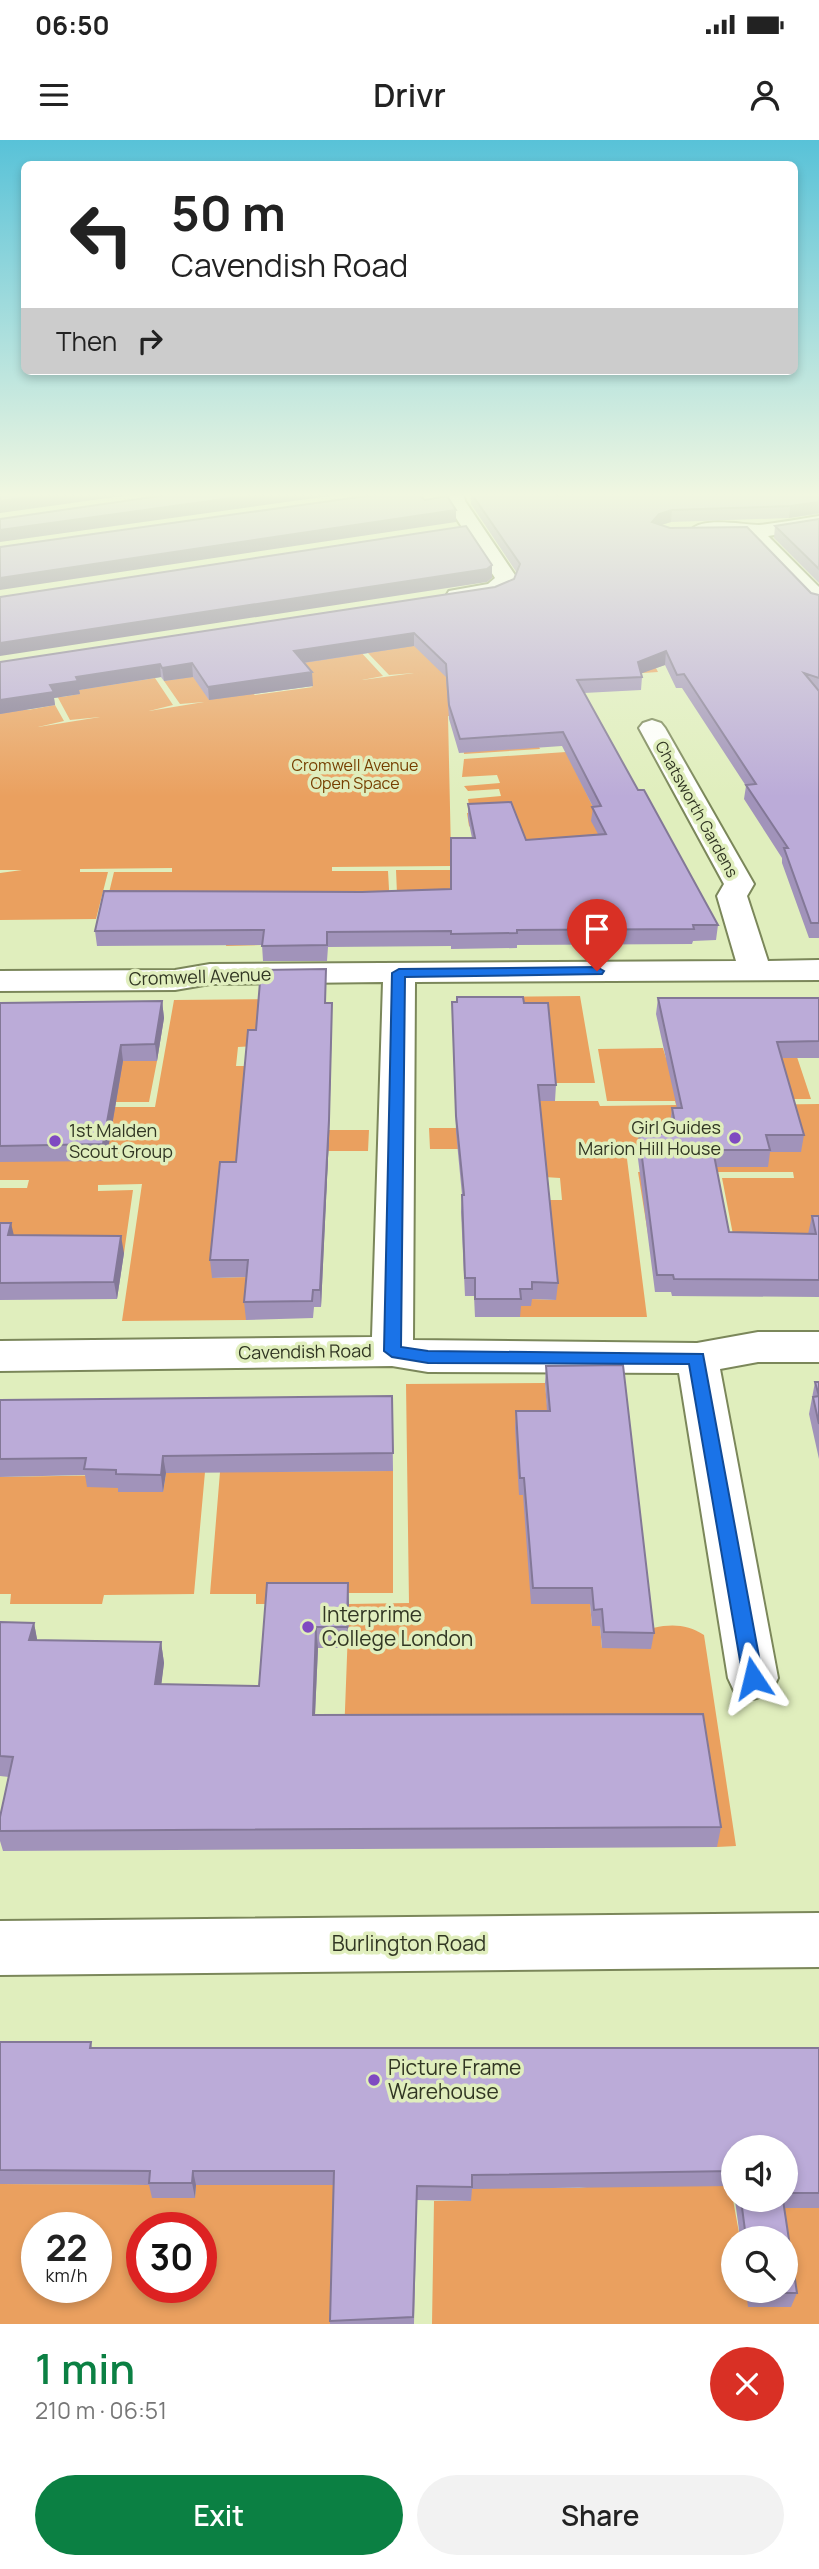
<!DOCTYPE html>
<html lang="en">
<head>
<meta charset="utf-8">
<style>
	body { margin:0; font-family:Manrope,sans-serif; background:#f2f2f2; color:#222; height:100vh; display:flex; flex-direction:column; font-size:26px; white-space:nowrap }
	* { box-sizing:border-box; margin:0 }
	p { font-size:23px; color:#767676 }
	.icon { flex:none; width:38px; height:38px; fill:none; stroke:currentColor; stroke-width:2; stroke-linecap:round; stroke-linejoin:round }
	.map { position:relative; height:2184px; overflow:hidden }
	.side { display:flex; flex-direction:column; background:#fff; flex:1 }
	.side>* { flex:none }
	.top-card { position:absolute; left:21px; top:21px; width:777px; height:214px; border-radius:10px; box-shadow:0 4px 10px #0003; background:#fff; color:#222; overflow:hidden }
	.controls { position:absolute; left:721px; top:1995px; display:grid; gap:14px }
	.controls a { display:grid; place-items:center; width:77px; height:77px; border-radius:50%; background:#fff; box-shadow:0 4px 10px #0003; font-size:35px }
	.speed { position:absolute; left:21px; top:2072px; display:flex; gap:14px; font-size:35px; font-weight:700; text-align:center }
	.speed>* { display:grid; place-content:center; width:91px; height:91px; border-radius:50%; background:#fff; box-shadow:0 4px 10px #0003; line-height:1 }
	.speed small { font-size:18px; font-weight:400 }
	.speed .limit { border:10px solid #d22; background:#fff; color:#111 }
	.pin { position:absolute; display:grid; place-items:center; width:60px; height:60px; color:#fff; margin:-72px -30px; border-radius:50% 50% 50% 0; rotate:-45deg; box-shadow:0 0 7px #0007 }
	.pin .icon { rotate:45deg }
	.me { position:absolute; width:77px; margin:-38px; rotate:350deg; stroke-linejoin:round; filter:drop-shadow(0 0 5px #0008) }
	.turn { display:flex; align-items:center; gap:24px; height:147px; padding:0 35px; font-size:32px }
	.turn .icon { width:91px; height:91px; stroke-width:2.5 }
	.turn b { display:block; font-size:49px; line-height:60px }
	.then { display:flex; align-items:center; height:66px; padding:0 35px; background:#0003; gap:14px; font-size:26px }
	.round { display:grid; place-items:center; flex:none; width:74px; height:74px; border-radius:37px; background:#f2f2f2 }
	.summary { display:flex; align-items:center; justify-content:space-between; height:119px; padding:0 35px }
	h1 { font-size:42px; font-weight:600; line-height:52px; color:#0b8043 }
	.primary-button { display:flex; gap:14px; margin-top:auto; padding:14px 35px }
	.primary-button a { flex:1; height:80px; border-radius:42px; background:#0b8043; color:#fff; font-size:28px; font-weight:600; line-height:80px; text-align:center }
	.primary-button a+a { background:#f2f2f2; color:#222 }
	.status { display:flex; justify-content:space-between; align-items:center; height:49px; padding:0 35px; background:#fff; direction:ltr }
	.status svg { height:19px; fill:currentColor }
	header { display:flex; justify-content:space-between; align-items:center; height:91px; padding:0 35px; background:#fff; font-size:32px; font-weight:600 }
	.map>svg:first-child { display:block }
	.green { fill:#eaa05f; fill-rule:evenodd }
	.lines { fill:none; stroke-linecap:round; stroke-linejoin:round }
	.minor-casing { stroke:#7b875a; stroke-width:4 }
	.secondary-casing { stroke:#7b875a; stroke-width:4 }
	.minor { fill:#fff; fill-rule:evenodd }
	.secondary { fill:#fff; fill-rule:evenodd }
	.wall { fill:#a193ba }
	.shaded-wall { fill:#837897 }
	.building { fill:#bbabd8; stroke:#837897; stroke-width:2 }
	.route { fill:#1a73e8; stroke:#114b97; stroke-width:2 }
	.poi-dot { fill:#7f4ac1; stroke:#e0eebd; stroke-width:2.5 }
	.labels { text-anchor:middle; stroke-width:7; stroke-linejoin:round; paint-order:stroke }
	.far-park-label { font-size:16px; fill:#763f00; stroke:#e0eebd }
	.far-street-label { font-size:16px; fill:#313623; stroke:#e0eebd }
	.street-label { font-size:18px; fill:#313623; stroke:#e0eebd }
	.poi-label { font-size:18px; fill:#313623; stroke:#e0eebd; text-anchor:end }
	.near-poi-label { font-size:21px; fill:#313623; stroke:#e0eebd; text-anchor:start }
	.near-street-label { font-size:21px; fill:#313623; stroke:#e0eebd }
</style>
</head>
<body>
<div class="status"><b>06:50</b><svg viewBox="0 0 49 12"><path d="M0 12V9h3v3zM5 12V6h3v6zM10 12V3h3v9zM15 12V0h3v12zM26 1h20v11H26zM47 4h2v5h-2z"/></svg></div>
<header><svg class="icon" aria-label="menu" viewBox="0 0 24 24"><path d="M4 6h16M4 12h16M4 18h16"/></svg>Drivr<svg class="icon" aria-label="person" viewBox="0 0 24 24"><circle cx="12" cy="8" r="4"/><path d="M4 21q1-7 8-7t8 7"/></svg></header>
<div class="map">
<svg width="819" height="2184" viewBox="0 0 819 2184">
	<rect width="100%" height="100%" fill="#e0eebd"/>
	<path class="green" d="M 739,496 L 819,594 L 663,523 L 655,526 L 658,532 L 613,535 L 528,583 L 540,609 L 464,614 L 461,576 L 448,576 L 451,713 L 502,711 L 469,686 L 467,673 L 500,672 L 469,665 L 468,659 L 501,656 L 499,649 L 468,651 L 464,646 L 500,643 L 497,635 L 462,637 L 464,619 L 566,612 L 592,665 L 597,666 L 605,708 L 398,778 L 396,730 L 453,730 L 451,713 L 451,726 L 332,727 L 332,731 L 388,731 L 390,767 L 265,765 L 261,805 L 226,806 L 231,769 L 106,765 L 114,732 L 172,732 L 172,728 L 80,729 L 80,732 L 108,732 L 96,779 L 0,780 L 0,733 L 22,730 L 0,730 L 0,563 L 28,570 L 55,565 L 64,581 L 38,587 L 100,577 L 70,580 L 56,554 L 62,557 L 79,554 L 78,550 L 155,538 L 173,565 L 149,571 L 204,562 L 180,564 L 164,541 L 222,532 L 255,555 L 313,547 L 263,521 L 358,509 L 383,536 L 362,540 L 414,533 L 389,535 L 368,513 L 383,505 Z
		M 580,856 L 595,943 L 511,943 L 488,857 Z
		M 280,859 L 257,906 L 238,907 L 236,926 L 261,926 L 241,990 L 369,990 L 368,1011 L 269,1011 L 214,1112 L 212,1138 L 249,1137 L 246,1180 L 122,1181 L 142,1044 L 98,1045 L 98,1051 L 133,1050 L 124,1113 L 0,1100 L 0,1048 L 27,1048 L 29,1040 L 0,1040 L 0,969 L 56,921 L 157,921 L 149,962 L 115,962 L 115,967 L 155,967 L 174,860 Z
		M 663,908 L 666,918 L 797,917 L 811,959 L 744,959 L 746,965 L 819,964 L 819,1093 L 736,1110 L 722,1038 L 794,1038 L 793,1032 L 711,1032 L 723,1095 L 648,1094 L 638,1032 L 662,1032 L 658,1011 L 626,1011 L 647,1177 L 520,1177 L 519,1166 L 531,1159 L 556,1160 L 541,1060 L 562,1060 L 560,1038 L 544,1037 L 541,1009 L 430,1009 L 429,988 L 535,988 L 532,961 L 598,961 L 600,966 L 676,965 L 675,961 L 607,961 L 598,909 Z
		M 545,1243 L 549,1288 L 519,1354 L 531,1355 L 590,1464 L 592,1486 L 600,1486 L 602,1508 C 633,1494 672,1473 704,1495 L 736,1706 L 717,1707 L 699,1595 L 344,1596 L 349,1464 L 409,1463 L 406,1244 Z
		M 393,1331 L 393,1453 L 346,1453 L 346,1464 L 256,1464 L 256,1454 L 210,1454 L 220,1332 Z
		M 205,1332 L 194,1454 L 104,1455 L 102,1464 L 10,1464 L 11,1454 L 0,1454 L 0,1337 L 120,1335 L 119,1352 L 163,1352 L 166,1333 Z
		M 336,2017 L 331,2184 L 0,2184 L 0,2044 L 154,2045 L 195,2058 L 196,2045 L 320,2044 ZM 37,2088 L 96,2088 L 96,2147 L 37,2147 ZM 142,2088 L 201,2088 L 201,2147 L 142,2147 Z
		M 733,2028 L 733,2060 L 740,2098 L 733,2098 L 733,2151 L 746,2151 L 749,2167 L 791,2167 L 786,2098 L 770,2098 L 786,2060 L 819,2045 L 819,2184 L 432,2184 L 434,2061 L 471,2061 L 471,2035 L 536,2048 L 579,2048 Z"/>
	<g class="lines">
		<defs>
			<path id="minor" d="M 443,352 L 463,352 L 465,361 L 517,438 L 513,449 C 496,458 468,465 449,461 L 446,456 L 449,451 L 488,444 L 495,438 L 445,361 Z
				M 819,376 L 819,388 L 768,396 L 819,447 L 819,466 L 811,464 L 751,404 L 747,396 L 700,397 L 690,391 C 701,376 742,385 759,385 C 779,383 799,379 819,376 Z
				M 652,580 L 661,583 L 665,588 L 754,744 L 747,756 L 768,821 L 819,820 L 819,840 L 415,842 L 413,1200 L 697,1203 L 758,1192 L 819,1192 L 819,1222 L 758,1222 L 720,1229 L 778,1538 L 771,1553 L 753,1559 L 735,1553 L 728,1538 L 679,1233 L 428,1232 L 392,1226 L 0,1231 L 0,1201 L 372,1197 L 383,842 L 210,844 L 175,850 L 0,851 L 0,831 L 175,830 L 210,824 L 736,821 L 717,756 L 724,744 L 639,588 L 643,583 Z"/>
			<path id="secondary" d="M 819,1773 L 819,1827 L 0,1835 L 0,1781 Z"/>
		</defs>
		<use href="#minor" class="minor-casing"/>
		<use href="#secondary" class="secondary-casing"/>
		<use href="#minor" class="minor"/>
		<use href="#secondary" class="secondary"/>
	</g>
	<path class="wall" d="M 819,352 L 819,374 L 789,378 L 671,382 L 660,385 L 811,453 L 819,455 L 819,798 L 809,798 L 782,723 L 782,718 L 744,659 L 746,646 L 682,548 L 676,548 L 665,525 L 641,533 L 642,537 L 641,550 L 584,553 L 638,650 L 718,785 L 716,800 L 693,801 L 692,804 L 517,805 L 517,808 L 451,809 L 451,806 L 328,807 L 327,821 L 263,821 L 262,805 L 97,806 L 95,791 L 362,752 L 451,749 L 472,698 L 468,678 L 468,664 L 526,700 L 598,694 L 591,681 L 593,667 L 562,606 L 459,613 L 449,579 L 446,537 L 414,506 L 304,523 L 313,546 L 209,560 L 193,537 L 164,541 L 161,537 L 79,550 L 80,554 L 54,558 L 55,565 L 0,574 L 0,522 L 495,447 L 514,439 L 517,433 L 471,364 L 471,353 L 556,356 Z
		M 819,379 L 819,443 L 774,398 L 775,386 Z
		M 326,829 L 326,863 L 332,863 L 332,879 L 329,997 L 321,1167 L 314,1167 L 313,1178 L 246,1180 L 244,1162 L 247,1137 L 212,1138 L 210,1120 L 236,1022 L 256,890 Z
		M 658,858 L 819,858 L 819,918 L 782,918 L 804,995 L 801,1012 L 770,1012 L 768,1027 L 716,1027 L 729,1092 L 808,1094 L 812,1076 L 819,1076 L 819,1157 L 672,1156 L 671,1152 L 655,1152 L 637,1011 L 639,994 L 672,994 L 670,984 L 672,968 L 677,968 L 656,874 Z
		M 162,861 L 164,878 L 157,921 L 123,921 L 106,1021 L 0,1022 L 0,863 Z
		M 452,862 L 524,863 L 556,945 L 555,961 L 540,961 L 558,1143 L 556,1160 L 532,1159 L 531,1166 L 521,1166 L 520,1177 L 475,1177 L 474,1156 L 465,1156 L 461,1072 L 462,1055 L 456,992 Z
		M 0,1083 L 14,1095 L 124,1113 L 117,1159 L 0,1160 Z
		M 546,1226 L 654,1493 L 651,1509 L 602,1508 L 600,1486 L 592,1486 L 590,1464 L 531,1464 L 523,1355 L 519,1355 L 515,1288 L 516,1271 L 547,1271 L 545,1243 Z
		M 815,1242 L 819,1242 L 819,1319 L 809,1274 Z
		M 392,1256 L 393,1331 L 166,1333 L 163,1352 L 118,1352 L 118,1348 L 87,1347 L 85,1335 L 0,1337 L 0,1260 Z
		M 267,1443 L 349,1464 L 348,1508 L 318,1508 L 315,1575 L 721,1687 L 717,1707 L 3,1711 L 0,1701 L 0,1677 L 9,1637 L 0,1636 L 0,1482 L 34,1483 L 37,1500 L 161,1502 L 164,1523 L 161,1544 L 259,1546 Z
		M 0,1902 L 91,1902 L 92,1908 L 819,1908 L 819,2068 L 784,2068 L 797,2153 L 791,2167 L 748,2167 L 746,2151 L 786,2151 L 786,2098 L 740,2098 L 735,2060 L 786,2060 L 786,2007 L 733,2007 L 733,2047 L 733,2046 L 472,2049 L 471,2061 L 417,2060 L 414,2184 L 330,2184 L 333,2045 L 196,2045 L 195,2058 L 152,2058 L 149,2045 L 0,2044 Z"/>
	<path class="shaded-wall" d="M 69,352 L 151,352 L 0,373 L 0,361 Z
		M 275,352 L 358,352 L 0,402 L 0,390 Z
		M 819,362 L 819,373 L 789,378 L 790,366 Z
		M 456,370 L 456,382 L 0,450 L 0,438 Z
		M 672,370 L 671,382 L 658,386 L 652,382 L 659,374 Z
		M 492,425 L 492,438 L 487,442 L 0,516 L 0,503 Z
		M 414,493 L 414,506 L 295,524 L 294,511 Z
		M 666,511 L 665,525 L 637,535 L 638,522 Z
		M 192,523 L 193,537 L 164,541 L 162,528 Z
		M 160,524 L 161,537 L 79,550 L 80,554 L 54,558 L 55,565 L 0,574 L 0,560 L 76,537 Z
		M 312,532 L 313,546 L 209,560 L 208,547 Z
		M 162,861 L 164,878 L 157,921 L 155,904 Z
		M 332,863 L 329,997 L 321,1167 L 320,1150 Z
		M 121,905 L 123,921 L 106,1021 L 103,1004 Z
		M 11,1083 L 15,1100 L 8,1095 Z
		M 121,1096 L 124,1113 L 117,1159 L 114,1142 Z
		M 163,1316 L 166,1333 L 163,1352 L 161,1335 Z
		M 348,1443 L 349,1464 L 348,1508 L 347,1487 Z
		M 34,1483 L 38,1504 L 29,1500 Z
		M 316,1487 L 318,1508 L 314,1596 L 313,1575 Z
		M 161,1502 L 164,1523 L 159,1564 L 155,1544 Z
		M 193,2031 L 196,2045 L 195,2058 L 192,2043 Z"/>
	<path class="building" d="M 0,352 L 69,352 L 0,361 Z
		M 187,352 L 275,352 L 0,390 L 0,379 Z
		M 395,352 L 415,352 L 425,360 L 447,356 L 456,370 L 0,438 L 0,407 Z
		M 479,352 L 553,352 L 556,356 L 593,352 L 819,352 L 819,362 L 790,366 L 672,370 L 659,374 L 652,382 L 670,388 L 747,387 L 811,453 L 819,455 L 819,538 L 804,533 L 819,551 L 819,783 L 811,783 L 784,708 L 788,708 L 746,645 L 756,644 L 684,534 L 677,535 L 666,511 L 638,522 L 642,537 L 577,540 L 638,650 L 644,650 L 718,785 L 693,785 L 694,789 L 517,790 L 517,793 L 451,794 L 451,791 L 327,792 L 327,805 L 262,806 L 264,790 L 95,791 L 104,751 L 362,752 L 451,749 L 451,698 L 475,698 L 468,664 L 511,662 L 526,700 L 606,694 L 592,667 L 601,666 L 563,592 L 460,599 L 449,565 L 446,524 L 414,493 L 294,511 L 312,532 L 208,547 L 192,523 L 162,528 L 160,524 L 76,537 L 78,541 L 50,545 L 54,552 L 0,560 L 0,522 L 495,447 L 514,439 L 520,424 L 471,353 Z
		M 819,379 L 819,429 L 775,386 Z
		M 466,386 L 492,425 L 487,429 L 0,503 L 0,457 Z
		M 326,829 L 325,863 L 332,863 L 329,980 L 320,1150 L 313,1150 L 312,1161 L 244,1162 L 248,1120 L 210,1120 L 220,1022 L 236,1022 L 248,890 L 256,890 L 261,830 Z
		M 457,857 L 523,857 L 524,863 L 548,863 L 556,945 L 538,945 L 558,1143 L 532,1142 L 532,1149 L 520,1149 L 521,1159 L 475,1159 L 475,1138 L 465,1138 L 462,1055 L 464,1055 L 456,976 L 452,862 L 457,862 Z
		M 658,858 L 819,858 L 819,901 L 777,902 L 804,995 L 766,995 L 770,1010 L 713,1010 L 729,1092 L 816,1094 L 812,1076 L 819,1076 L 819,1140 L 674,1139 L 673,1135 L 657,1135 L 639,994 L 677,994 L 672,968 L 682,968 Z
		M 162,861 L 155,904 L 121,905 L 103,1004 L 0,1006 L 0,863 Z
		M 0,1083 L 11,1083 L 8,1095 L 121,1096 L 114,1142 L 0,1143 Z
		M 623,1225 L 654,1493 L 604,1492 L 602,1469 L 594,1470 L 592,1448 L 533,1448 L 524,1338 L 520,1338 L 516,1271 L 550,1271 L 546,1226 Z
		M 815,1242 L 819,1242 L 819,1284 L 813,1257 L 819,1256 Z
		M 392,1256 L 393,1313 L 163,1316 L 161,1335 L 116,1334 L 116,1330 L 84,1329 L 86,1318 L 0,1319 L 0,1260 Z
		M 267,1443 L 348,1443 L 347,1487 L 316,1487 L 313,1575 L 703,1574 L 721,1687 L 0,1691 L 0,1677 L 13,1617 L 0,1616 L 0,1482 L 34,1483 L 29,1500 L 161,1502 L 155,1544 L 259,1546 Z
		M 0,1902 L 91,1902 L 90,1908 L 819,1908 L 819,2053 L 786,2053 L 786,2007 L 733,2007 L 733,2031 L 472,2035 L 472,2047 L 417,2046 L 413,2177 L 330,2181 L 334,2031 L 193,2031 L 192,2043 L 149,2043 L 150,2031 L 0,2030 Z
		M 741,2060 L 783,2060 L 797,2153 L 753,2153 L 753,2151 L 786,2151 L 786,2098 L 746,2098 Z"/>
	<linearGradient id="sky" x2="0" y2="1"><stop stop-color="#58c2d8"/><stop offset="0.54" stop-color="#f1f7e1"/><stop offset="1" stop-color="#f1f7e1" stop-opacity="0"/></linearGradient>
	<rect width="819" height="657" fill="url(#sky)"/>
	<path class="route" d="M 597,827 L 604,831 L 602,834 L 405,837 L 401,1207 L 428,1211 L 703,1214 L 763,1538 L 760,1544 L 753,1547 L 746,1544 L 743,1538 L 689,1224 L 428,1223 L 392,1217 L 384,1211 L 392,833 L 399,829 Z"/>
	<g class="poi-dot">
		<circle cx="735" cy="998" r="7"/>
		<circle cx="55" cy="1001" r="7"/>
		<circle cx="308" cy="1487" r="7"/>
		<circle cx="374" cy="1940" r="7"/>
	</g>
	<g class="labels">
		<g class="far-park-label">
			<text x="355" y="631">Cromwell Avenue<tspan x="355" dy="18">Open Space</tspan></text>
		</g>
		<g class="far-street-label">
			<text transform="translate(697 669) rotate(61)" y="6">Chatsworth Gardens</text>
		</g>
		<g class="street-label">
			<text transform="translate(200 837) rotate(-2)" y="6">Cromwell Avenue</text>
			<text transform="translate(305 1212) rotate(-1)" y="6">Cavendish Road</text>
		</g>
		<g class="poi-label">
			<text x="721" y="994">Girl Guides<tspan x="721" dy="21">Marion Hill House</tspan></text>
			<text x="69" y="997" text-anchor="start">1st Malden<tspan x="69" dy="21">Scout Group</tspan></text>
		</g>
		<g class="near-poi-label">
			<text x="322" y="1482">Interprime<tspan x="322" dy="24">College London</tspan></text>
			<text x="388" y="1935">Picture Frame<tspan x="388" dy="24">Warehouse</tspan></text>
		</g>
		<g class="near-street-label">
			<text x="409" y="1811">Burlington Road</text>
		</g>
	</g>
</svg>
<div class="controls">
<a><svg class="icon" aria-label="sound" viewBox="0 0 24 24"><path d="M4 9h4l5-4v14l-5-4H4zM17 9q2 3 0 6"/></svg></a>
<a><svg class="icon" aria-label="search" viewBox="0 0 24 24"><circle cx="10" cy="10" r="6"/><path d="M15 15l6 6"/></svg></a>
</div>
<div class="speed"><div>22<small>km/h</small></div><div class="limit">30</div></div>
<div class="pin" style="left:597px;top:831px;background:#d93025"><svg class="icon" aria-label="arrive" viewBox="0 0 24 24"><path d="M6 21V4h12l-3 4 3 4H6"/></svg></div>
<svg class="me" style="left:753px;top:1538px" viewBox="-20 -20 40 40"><path d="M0-17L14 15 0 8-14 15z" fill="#1a73e8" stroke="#fff" stroke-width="4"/></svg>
<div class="top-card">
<div class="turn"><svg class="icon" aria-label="left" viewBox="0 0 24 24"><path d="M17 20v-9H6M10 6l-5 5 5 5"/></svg><div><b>50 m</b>Cavendish Road</div></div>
<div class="then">Then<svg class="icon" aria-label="right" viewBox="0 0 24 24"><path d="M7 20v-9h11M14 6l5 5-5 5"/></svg></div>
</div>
</div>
<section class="side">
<div class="summary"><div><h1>1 min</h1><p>210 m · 06:51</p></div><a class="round" style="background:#d93025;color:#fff"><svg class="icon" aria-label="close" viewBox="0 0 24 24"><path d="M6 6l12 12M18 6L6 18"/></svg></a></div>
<div class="primary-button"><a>Exit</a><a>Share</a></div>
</section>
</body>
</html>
